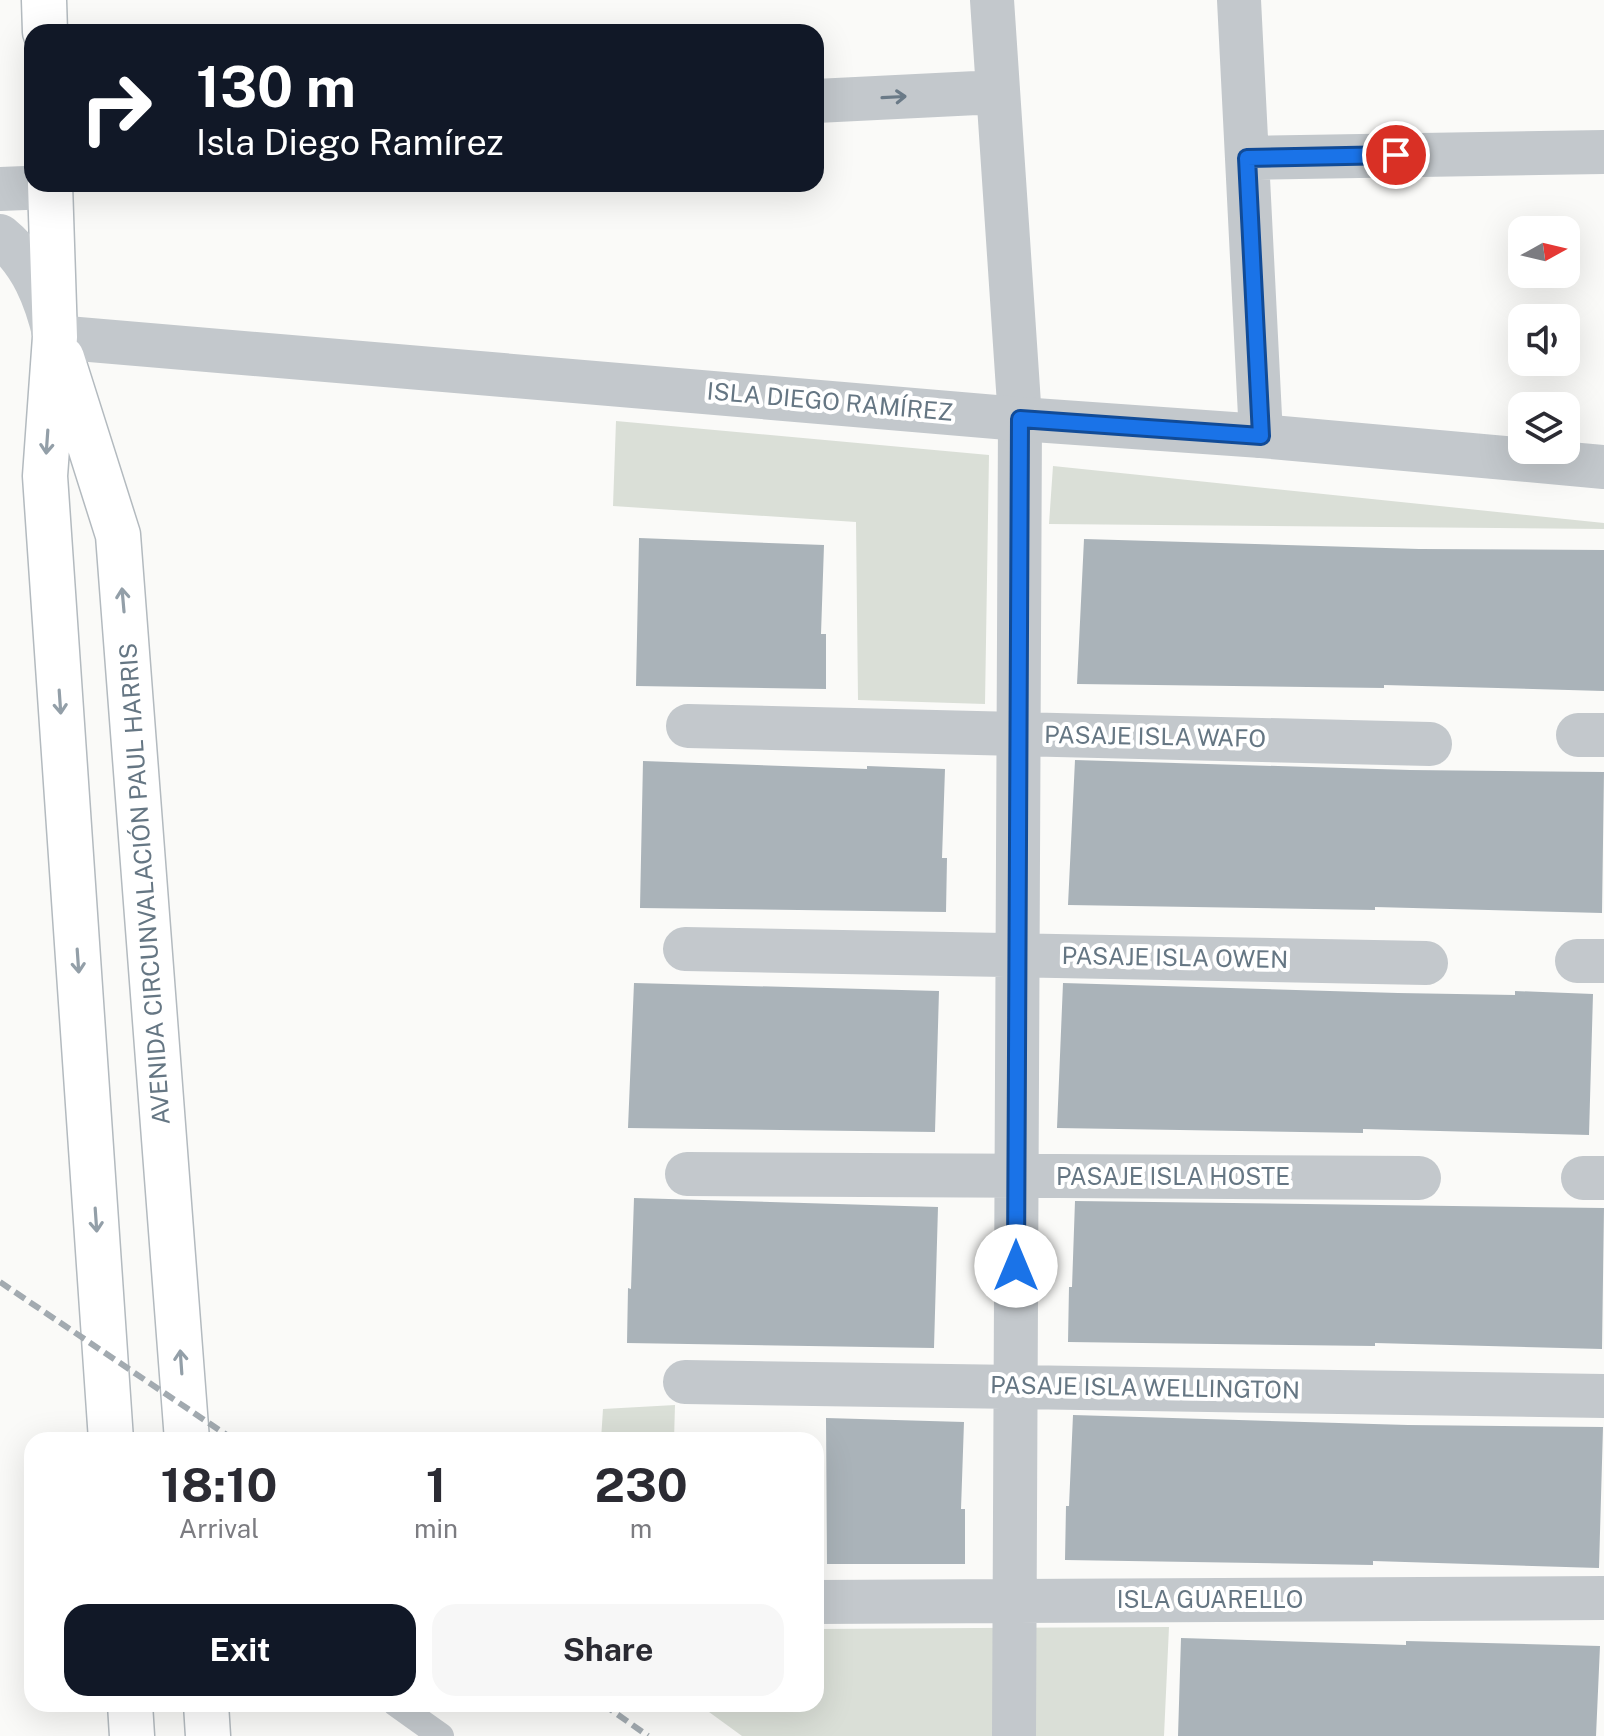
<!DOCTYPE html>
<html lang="en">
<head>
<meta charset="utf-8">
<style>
	body { margin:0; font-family:"Public Sans",sans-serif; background:#f7f7f7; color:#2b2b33; height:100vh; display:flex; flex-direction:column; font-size:30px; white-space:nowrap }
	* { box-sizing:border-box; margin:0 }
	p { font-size:26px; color:#7c7c81 }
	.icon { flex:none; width:44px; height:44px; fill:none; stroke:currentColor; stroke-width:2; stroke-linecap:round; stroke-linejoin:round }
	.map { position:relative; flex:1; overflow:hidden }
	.sheet { position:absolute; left:24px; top:1432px; width:800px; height:280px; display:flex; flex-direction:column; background:#fff; border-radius:24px; box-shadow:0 8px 32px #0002 }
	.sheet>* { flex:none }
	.hud { position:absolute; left:24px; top:24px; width:800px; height:168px; border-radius:24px; box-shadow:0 8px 32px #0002; background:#111827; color:#fff; overflow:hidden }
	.needle { width:52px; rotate:82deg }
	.buttons { position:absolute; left:1508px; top:216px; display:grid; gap:16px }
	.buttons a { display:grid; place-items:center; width:72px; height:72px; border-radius:16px; background:#fff; box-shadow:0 8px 32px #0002; font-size:40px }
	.pin { position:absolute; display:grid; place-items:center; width:68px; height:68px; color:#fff; margin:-34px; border:4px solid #fff; border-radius:50%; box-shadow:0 2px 8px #0007 }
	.me { position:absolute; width:88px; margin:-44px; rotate:0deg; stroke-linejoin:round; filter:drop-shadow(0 0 6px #0008) }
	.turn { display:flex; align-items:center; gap:28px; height:168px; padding:0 40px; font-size:36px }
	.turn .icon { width:104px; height:104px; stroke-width:2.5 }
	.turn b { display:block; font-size:56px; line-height:68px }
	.eta { display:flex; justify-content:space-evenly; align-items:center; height:136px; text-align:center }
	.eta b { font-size:48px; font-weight:700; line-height:56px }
	.primary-button { display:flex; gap:16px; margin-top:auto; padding:16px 40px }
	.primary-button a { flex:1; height:92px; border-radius:24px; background:#111827; color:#fff; font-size:32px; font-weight:700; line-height:92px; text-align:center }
	.primary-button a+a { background:#f7f7f7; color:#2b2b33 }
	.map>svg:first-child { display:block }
	.green { fill:#dadfd7 }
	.building { fill:#aab3b9 }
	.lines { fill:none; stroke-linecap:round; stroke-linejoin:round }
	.secondary-casing { stroke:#b3babf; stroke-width:47 }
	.service { stroke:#c3c8cc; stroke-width:26 }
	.minor { stroke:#c3c8cc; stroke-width:44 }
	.tertiary { stroke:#c3c8cc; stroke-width:44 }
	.secondary { stroke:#fff; stroke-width:44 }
	.rail { stroke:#a2aab0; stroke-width:6; stroke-dasharray:12 6; stroke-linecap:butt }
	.oneway { stroke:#6a7a87 }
	.oneway2 { stroke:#939fa8 }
	.route-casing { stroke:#114b97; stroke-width:20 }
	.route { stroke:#1a73e8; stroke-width:14 }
	.labels { text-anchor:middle; stroke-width:8; stroke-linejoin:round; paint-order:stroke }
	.street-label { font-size:24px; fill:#657683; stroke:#fff }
</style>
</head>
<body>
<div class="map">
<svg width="1604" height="1736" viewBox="0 0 1604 1736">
	<rect width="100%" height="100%" fill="#fafaf8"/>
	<path class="green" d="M 616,421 L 989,455 L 985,704 L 858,700 L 856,522 L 613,506 Z
		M 1053,466 L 1604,523 L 1604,529 L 1049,524 Z
		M 675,1405 L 674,1440 L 601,1440 L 603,1409 Z
		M 1169,1627 L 1164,1736 L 742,1736 L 698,1704 L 816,1704 L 816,1629 Z"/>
	<path class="building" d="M 639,538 L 824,545 L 821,634 L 826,634 L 826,689 L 636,686 Z
		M 1084,539 L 1419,549 L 1604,550 L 1604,691 L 1384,685 L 1384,688 L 1077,684 Z
		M 1075,760 L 1410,770 L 1604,772 L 1602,913 L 1375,907 L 1375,910 L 1068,905 Z
		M 643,761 L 867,769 L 867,766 L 945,769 L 942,858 L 947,858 L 946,912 L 640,908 Z
		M 634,983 L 939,991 L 935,1132 L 628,1128 Z
		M 1063,983 L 1398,993 L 1515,995 L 1515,991 L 1593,994 L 1589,1135 L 1363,1129 L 1363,1133 L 1057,1128 Z
		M 634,1198 L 938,1207 L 934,1348 L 627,1343 L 628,1288 L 631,1289 Z
		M 1075,1201 L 1604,1208 L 1602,1349 L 1375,1343 L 1375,1346 L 1068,1342 L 1069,1287 L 1072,1287 Z
		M 1073,1415 L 1408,1425 L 1603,1427 L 1599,1568 L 1373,1561 L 1373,1565 L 1065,1560 L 1066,1506 L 1069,1506 Z
		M 826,1418 L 964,1422 L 961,1509 L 965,1509 L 965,1564 L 827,1564 Z
		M 1181,1638 L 1406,1645 L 1406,1641 L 1600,1646 L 1596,1736 L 1178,1736 Z"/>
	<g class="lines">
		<defs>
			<path id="secondary" d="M 44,0 L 45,32
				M 50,184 L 55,337 L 45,476 L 111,1440
				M 62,358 L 118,535 L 187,1440
				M 130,1704 L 132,1736
				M 206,1704 L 208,1736"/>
		</defs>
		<use href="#secondary" class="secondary-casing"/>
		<path class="service" d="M 396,1704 L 441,1736"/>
		<path class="minor" d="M 992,0 L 1020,419 L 1014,1736
			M 1239,0 L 1261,436
			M 816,101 L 997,92
			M 1247,158 L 1604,152
			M 688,726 L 1430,744
			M 1578,735 L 1604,735
			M 685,949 L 1426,963
			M 1577,961 L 1604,961
			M 687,1174 L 1419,1178
			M 1583,1178 L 1604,1178
			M 685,1382 L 1604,1396
			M 816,1602 L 1604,1598"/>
		<path class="tertiary" d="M 0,189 L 50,187
			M 0,236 C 32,262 46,298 55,337 L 1020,419 L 1261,436 L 1604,467"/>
		<use href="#secondary" class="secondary"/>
		<path class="rail" d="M 0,1282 L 234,1440
			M 603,1704 L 648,1736"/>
	</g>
	<defs><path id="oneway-shaft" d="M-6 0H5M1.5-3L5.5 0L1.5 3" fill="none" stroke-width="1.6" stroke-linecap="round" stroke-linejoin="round" transform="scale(2)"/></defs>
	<use class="oneway" href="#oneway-shaft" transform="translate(894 97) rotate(-3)"/>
	<g class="oneway2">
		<use href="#oneway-shaft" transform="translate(47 442) rotate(94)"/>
		<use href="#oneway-shaft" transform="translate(123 600) rotate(-95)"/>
		<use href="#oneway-shaft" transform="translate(60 702) rotate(86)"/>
		<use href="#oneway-shaft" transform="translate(78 961) rotate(86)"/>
		<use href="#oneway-shaft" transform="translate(96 1220) rotate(86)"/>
		<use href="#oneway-shaft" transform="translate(181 1362) rotate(-94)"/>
	</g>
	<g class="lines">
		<defs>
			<path id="route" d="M 1016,1266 L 1020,419 L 1261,436 L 1247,158 L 1396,155"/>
		</defs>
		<use href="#route" class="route-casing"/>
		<use href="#route" class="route"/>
	</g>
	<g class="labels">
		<g class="street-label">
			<text transform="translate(830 402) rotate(5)" y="8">ISLA DIEGO RAMÍREZ</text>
			<text transform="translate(1155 737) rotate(1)" y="8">PASAJE ISLA WAFO</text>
			<text transform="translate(145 884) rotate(-94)" y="8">AVENIDA CIRCUNVALACIÓN PAUL HARRIS</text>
			<text transform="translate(1175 958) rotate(1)" y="8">PASAJE ISLA OWEN</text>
			<text x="1173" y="1185">PASAJE ISLA HOSTE</text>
			<text transform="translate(1145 1388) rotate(1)" y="8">PASAJE ISLA WELLINGTON</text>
			<text x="1210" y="1608">ISLA GUARELLO</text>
		</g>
	</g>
</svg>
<div class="buttons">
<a><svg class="needle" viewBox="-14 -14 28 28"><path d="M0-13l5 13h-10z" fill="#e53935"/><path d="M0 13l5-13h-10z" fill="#7c7c81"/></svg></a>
<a><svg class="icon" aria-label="sound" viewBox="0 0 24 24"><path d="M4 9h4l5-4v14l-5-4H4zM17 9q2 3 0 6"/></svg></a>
<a><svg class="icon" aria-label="layers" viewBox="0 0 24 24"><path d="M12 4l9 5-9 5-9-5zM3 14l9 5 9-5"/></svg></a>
</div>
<div class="pin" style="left:1396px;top:155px;background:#d93025"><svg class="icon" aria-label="arrive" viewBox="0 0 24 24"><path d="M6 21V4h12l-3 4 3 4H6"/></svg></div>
<svg class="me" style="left:1016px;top:1266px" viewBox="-20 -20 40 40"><circle r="19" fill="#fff"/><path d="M0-13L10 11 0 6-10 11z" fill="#1a73e8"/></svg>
<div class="hud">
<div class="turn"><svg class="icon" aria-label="right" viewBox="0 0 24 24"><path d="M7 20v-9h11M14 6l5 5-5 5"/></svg><div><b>130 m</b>Isla Diego Ramírez</div></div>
</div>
<section class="sheet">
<div class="eta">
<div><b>18:10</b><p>Arrival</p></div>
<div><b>1</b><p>min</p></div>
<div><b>230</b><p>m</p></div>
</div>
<div class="primary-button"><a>Exit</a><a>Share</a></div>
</section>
</div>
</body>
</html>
